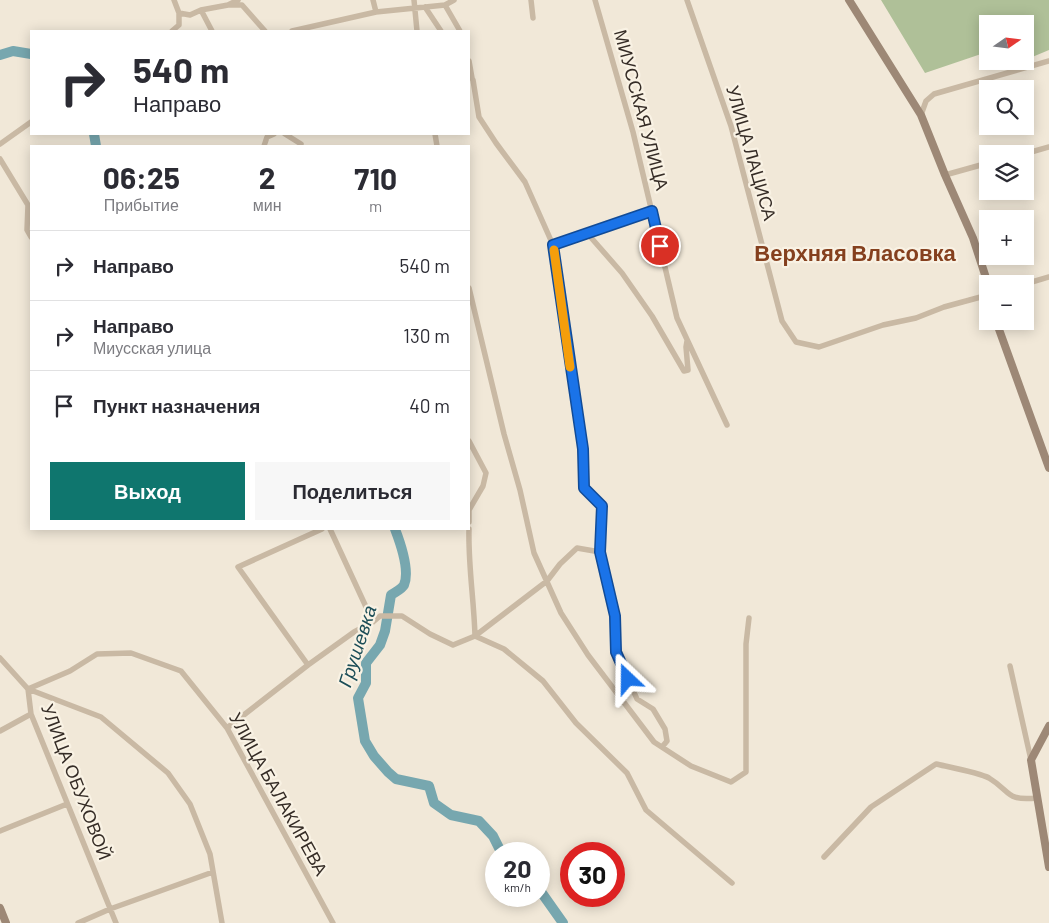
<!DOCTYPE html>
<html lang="ru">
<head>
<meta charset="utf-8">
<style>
	body { margin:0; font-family:Barlow,sans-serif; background:#f7f7f7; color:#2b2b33; height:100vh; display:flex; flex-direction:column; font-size:19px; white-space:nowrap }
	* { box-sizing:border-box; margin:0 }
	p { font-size:16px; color:#7c7c81 }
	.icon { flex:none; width:28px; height:28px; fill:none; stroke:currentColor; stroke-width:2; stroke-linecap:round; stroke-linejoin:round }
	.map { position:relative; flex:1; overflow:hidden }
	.sheet { position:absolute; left:30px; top:145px; width:440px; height:385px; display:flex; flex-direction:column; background:#fff; border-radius:0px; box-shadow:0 2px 12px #0003 }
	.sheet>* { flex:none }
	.banner { position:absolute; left:30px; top:30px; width:440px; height:105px; border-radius:0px; box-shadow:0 2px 12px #0003; background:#fff; color:#2b2b33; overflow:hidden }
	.needle { width:32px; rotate:76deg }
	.fabs { position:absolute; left:979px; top:15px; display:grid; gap:10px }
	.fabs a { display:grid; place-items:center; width:55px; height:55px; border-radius:0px; background:#fff; box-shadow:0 2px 12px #0003; font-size:25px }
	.speed { position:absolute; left:485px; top:842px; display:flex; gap:10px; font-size:25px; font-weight:700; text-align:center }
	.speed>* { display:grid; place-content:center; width:65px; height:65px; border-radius:50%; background:#fff; box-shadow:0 2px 12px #0003; line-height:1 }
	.speed small { font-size:12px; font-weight:400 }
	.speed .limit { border:8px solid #d22; background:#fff; color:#111 }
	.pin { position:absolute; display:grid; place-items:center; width:42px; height:42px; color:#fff; margin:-21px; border:2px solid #fff; border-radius:50%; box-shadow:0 1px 5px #0007 }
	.me { position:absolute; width:55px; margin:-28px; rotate:337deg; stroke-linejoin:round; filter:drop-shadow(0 0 4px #0008) }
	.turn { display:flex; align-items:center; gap:18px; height:105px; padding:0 20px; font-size:22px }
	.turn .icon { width:65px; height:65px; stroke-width:2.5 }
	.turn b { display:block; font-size:35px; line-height:42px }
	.eta { display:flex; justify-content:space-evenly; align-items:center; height:85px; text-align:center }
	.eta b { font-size:30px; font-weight:700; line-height:35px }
	.primary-button { display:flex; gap:10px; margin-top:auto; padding:10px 20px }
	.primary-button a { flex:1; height:58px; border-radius:0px; background:#0f766e; color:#fff; font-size:20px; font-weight:700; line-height:58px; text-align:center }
	.primary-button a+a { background:#f7f7f7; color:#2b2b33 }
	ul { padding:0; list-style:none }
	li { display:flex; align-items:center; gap:15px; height:70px; padding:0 20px; border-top:1px solid #e1e1e2 }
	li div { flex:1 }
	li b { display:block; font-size:19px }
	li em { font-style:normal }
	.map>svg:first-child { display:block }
	.green { fill:#afc098 }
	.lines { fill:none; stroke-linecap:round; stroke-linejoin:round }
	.river { stroke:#77a7af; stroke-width:10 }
	.street { stroke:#c9b9a4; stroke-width:5.5 }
	.secondary { stroke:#9d8876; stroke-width:8 }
	.route-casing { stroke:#114b97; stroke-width:12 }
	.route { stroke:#1a73e8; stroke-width:9 }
	.slow { stroke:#f59e0b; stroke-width:9 }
	.labels { text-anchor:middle; stroke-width:4.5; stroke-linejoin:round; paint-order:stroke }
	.street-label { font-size:18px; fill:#352c26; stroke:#f9f2e4 }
	.water-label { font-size:19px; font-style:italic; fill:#1b4d57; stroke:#f9f2e4 }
	.district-label { font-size:22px; font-weight:bold; fill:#85401e; stroke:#f9f2e4 }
</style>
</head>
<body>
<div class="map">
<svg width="1049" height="923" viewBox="0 0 1049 923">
	<rect width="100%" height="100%" fill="#f1e8d8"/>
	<path class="green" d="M 881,0 L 1049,0 L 1049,50 L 1025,60 L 1025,24 L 988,24 L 987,52 L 925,73 Z"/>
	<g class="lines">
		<path class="river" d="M 0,55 L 13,51 L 31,54
			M 94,134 L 96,146
			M 395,529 C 400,542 410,571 404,585 C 402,589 395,592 391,595 L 385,631 L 380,645 L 366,663 L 366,683 L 358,698 L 365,741 L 374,756 L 388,772 L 396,779 L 429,786 L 434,803 L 451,815 L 479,821 L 493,836 L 500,850 L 504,854
			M 539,889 L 563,923"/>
		<path class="street" d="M 373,0 L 376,12
			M 414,0 L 417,31
			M 531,0 L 533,18
			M 595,0 L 633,132 L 677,318 L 727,425
			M 687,0 L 731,126 L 782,321 L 796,342 L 819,347 L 883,325 L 916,318 L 944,307 L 988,295
			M 230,5 L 242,5 L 265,31
			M 445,5 L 460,31
			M 425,7 L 441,31
			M 201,10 L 212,31
			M 179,13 L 190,15 L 201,10 L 228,5 L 238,0
			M 172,31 L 179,25 L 179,13 L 174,0
			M 292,31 L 376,12 L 445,5 L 454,0
			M 469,61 L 472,78
			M 469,74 L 473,80 L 479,117 L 496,143 L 525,182 L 553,245 L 583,449 L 584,488 L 602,506 L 600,552 L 615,616 L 616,652 L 637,699 L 653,709 L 665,729 L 667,741 L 662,747
			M 921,115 L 926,101 L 934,94 L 1049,61
			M 285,134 L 301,144
			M 435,134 L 437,146
			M 0,144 L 31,122
			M 264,146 L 267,137 L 274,134
			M 1024,154 L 1049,147
			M 0,159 L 28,205 L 27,230 L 31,237
			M 945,175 L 988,163
			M 587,233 L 622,273 L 652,316 L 684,371 L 688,370 L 686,347 L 687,341
			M 553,245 L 652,211
			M 1025,284 L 1049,277
			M 469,288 L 504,434 L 520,490 L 534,553 L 561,613 L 588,655 L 654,742 L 691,766 L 731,782 L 746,772 L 746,644 L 749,618
			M 469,441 L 486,473 L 483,486 L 469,510 L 469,522
			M 330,529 L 373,622
			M 600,552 L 577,548 L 560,564 L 547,581 L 475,636 L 504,649 L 543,681 L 576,723 L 627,773 L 646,810 L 732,883
			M 0,658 L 28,689 L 31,714 L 116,923
			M 308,665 L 238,567 L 322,529
			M 1010,666 L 1031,760
			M 28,689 L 70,671 L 97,654 L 131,653 L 181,671 L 227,728 L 333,923
			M 28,689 L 101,717 L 168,773 L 190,804 L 210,854 L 222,923
			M 227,728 L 308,665 L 354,632 L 373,622 L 380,616 L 402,616 L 430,634 L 453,645 L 475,636 C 474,600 468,565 469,529
			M 0,731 L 31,714
			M 0,831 L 67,804
			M 824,857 L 871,807 L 936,764 C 949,767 980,773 989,778 C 1012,792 1005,801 1037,798
			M 78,923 L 110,909 L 213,872"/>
		<path class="secondary" d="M 849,0 L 921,115 L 945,175 L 973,238 L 988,284
			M 996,321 L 1049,468
			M 1049,726 L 1031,760 L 1049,867
			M 0,908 L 6,923"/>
	</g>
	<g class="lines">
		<defs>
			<path id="route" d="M 628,679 L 616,652 L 615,616 L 600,552 L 602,506 L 584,488 L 583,449 L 553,245 L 652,211 L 660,246"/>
		</defs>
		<use href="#route" class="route-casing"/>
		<use href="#route" class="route"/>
		<path class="slow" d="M 554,250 L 570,367"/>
	</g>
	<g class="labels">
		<g class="street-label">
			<text transform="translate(641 110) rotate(75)" y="6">МИУССКАЯ УЛИЦА</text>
			<text transform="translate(751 153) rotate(74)" y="6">УЛИЦА ЛАЦИСА</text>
			<text transform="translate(76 782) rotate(69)" y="6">УЛИЦА ОБУХОВОЙ</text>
			<text transform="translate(278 794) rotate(61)" y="6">УЛИЦА БАЛАКИРЕВА</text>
		</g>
		<g class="water-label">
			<text transform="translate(357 646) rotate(-72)" y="7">Грушевка</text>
		</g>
		<g class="district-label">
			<text x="855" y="261">Верхняя Власовка</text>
		</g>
	</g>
</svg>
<div class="fabs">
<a><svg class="needle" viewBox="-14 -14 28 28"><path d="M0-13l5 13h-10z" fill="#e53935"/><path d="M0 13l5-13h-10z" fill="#7c7c81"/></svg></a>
<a><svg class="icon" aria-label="search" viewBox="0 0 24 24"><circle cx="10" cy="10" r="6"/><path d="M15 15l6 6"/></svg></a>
<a><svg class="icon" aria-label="layers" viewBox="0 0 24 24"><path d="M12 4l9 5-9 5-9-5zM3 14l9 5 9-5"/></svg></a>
<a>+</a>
<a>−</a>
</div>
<div class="speed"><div>20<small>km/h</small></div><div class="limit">30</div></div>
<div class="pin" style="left:660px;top:246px;background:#d93025"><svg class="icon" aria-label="arrive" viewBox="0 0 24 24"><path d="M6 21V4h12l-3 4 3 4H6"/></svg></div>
<svg class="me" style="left:628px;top:679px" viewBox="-20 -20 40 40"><path d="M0-17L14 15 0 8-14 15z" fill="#1a73e8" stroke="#fff" stroke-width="4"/></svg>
<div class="banner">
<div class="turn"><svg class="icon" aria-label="right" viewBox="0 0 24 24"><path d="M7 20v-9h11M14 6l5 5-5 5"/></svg><div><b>540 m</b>Направо</div></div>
</div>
<section class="sheet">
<div class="eta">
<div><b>06:25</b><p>Прибытие</p></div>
<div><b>2</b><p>мин</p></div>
<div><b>710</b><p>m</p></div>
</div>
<ul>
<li><svg class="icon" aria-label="right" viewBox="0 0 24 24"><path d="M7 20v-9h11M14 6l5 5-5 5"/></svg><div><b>Направо</b></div><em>540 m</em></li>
<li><svg class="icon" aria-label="right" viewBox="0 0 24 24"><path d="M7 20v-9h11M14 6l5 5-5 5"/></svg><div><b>Направо</b><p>Миусская улица</p></div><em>130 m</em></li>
<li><svg class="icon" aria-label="arrive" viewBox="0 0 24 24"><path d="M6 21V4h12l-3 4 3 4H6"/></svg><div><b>Пункт назначения</b></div><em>40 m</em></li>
</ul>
<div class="primary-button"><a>Выход</a><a>Поделиться</a></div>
</section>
</div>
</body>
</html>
